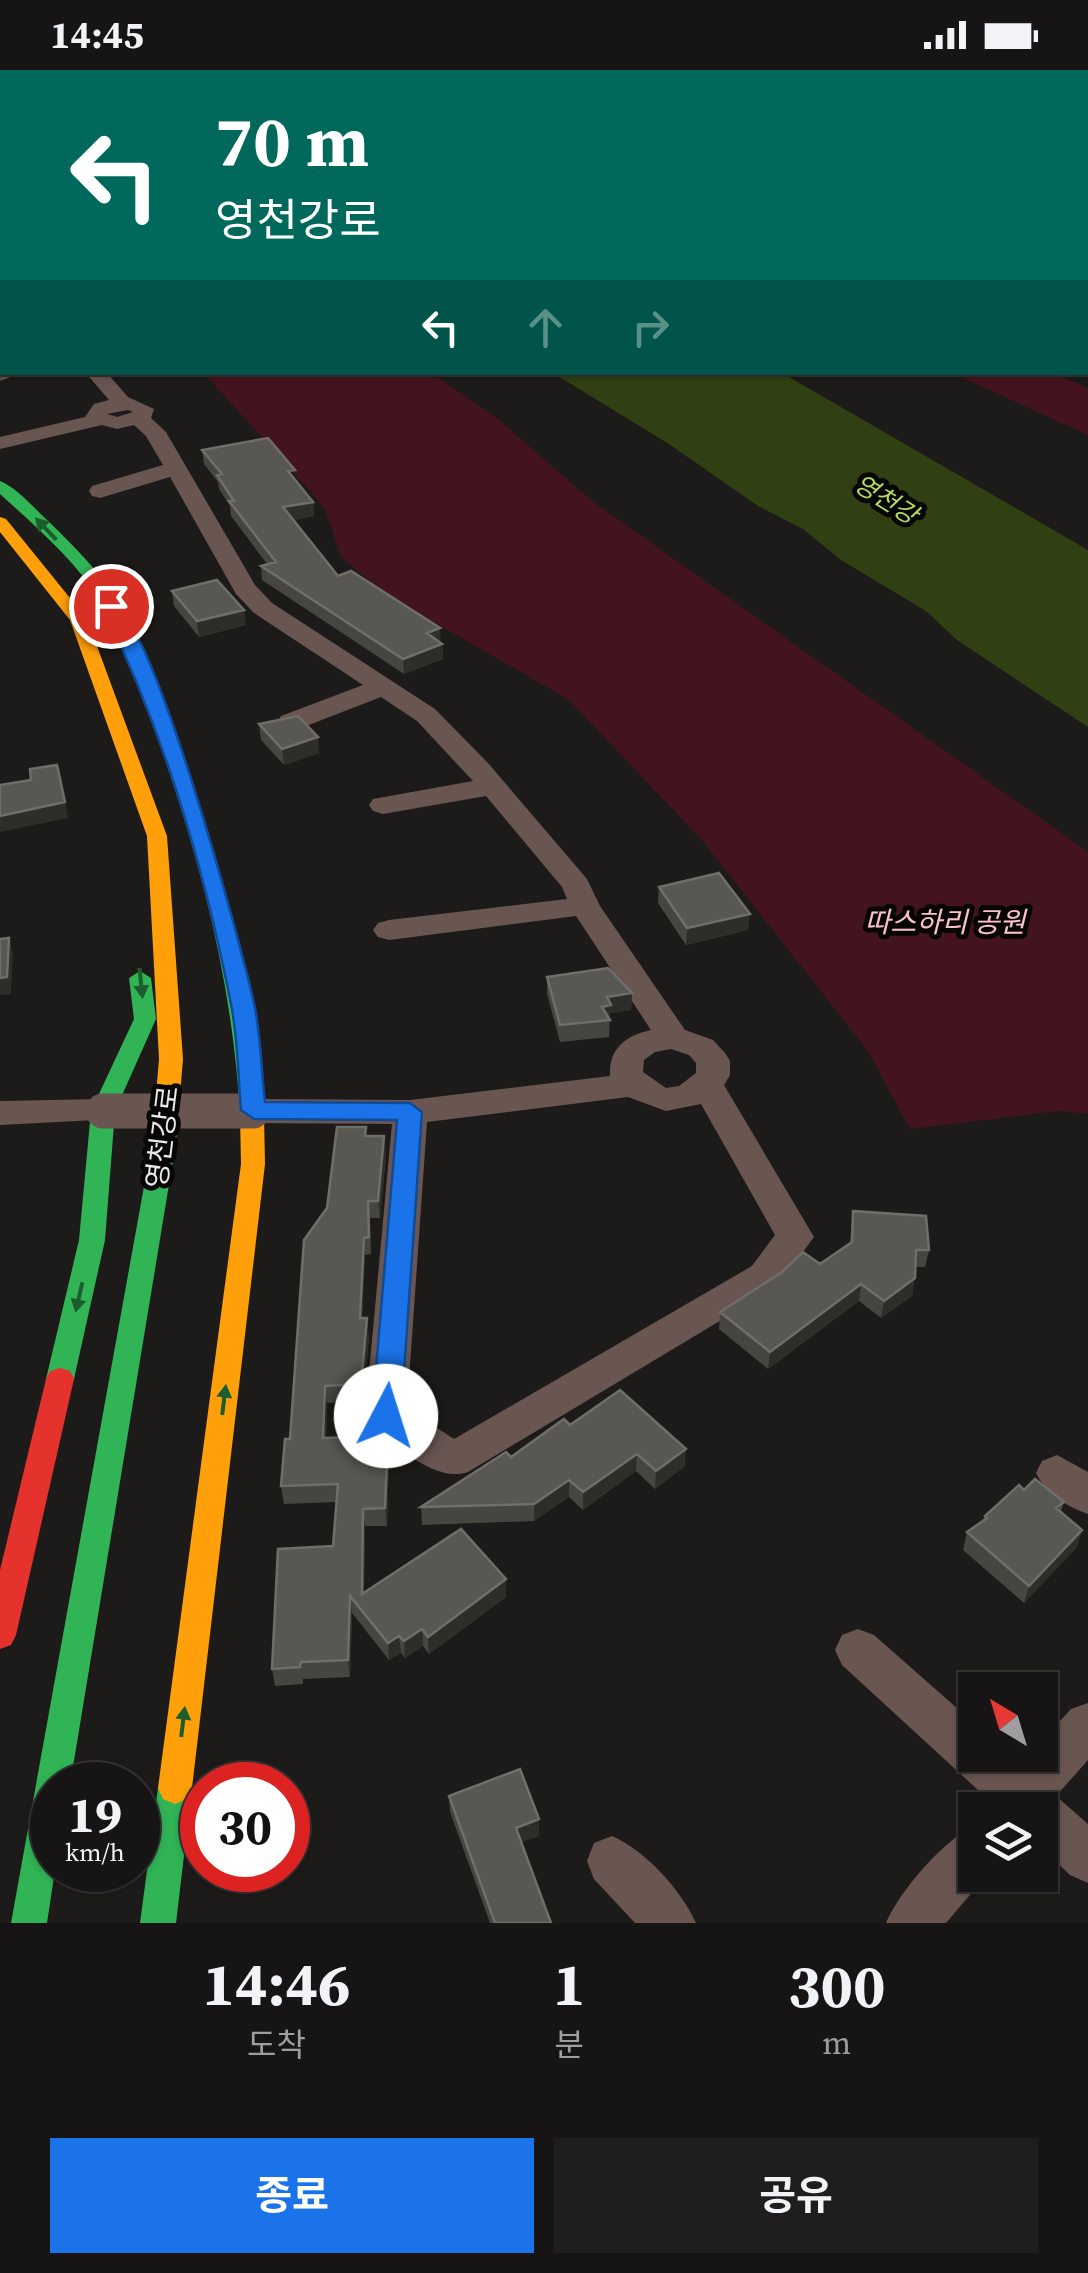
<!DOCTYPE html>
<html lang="ko">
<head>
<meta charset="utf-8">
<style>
	body { margin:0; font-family:"Source Serif 4","Noto Sans KR",serif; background:#1f1d1d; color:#f1f3f6; height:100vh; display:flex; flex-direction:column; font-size:38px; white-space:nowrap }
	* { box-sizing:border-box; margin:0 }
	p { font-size:32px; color:#9e9ea0 }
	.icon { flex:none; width:55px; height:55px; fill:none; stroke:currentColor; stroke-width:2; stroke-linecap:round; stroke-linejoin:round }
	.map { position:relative; height:1853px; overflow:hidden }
	.side { display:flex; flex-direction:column; background:#161414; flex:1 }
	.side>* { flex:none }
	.hud { position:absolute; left:0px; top:0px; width:1090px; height:305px; box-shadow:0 2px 8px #0004,0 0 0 2px #353334; background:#00695c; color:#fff; overflow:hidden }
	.needle { width:65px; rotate:322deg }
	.controls { position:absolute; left:958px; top:1602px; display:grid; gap:20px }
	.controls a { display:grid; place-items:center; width:100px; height:100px; border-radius:0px; background:#161414; box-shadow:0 2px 8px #0004,0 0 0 2px #353334; font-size:50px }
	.speed { position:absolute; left:30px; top:1692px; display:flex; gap:20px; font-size:50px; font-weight:700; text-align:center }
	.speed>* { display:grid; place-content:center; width:130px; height:130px; border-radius:50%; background:#161414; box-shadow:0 2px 8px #0004,0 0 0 2px #353334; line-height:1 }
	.speed small { font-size:25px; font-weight:400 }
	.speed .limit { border:15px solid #d22; background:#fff; color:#111 }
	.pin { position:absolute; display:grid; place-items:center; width:85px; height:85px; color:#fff; margin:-42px; border:5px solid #fff; border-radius:50%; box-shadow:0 2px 10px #0007 }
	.me { position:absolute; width:110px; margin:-55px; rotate:5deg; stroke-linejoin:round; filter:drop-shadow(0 0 8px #0008) }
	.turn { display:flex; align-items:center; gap:35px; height:210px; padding:0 50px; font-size:45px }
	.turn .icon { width:130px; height:130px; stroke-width:2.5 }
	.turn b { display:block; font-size:70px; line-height:85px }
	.lanes { display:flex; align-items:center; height:95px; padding:0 50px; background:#0003; justify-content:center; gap:50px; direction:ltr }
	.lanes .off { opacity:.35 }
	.eta { display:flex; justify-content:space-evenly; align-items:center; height:170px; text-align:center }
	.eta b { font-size:60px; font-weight:700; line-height:70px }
	.action { display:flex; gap:20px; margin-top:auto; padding:20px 50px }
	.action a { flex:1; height:115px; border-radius:0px; background:#1a73e8; color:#fff; font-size:40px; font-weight:700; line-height:115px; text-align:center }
	.action a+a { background:#1f1d1d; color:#f1f3f6 }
	.status { display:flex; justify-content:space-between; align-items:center; height:70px; padding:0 50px; background:#161414; direction:ltr }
	.status svg { height:28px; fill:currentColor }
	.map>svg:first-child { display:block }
	.green { fill:#43131e }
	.water { fill:#314012 }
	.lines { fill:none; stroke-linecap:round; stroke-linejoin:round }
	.street { fill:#695651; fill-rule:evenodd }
	.fast { fill:#30b455; fill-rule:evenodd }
	.slow { fill:#ff9f0a; fill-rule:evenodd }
	.jam { fill:#e5322d; fill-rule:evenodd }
	.street-bridge { stroke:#695651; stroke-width:35 }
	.wall { fill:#47453f }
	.shaded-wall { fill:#2f2d28 }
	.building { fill:#595751; stroke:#706e68; stroke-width:2.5 }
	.oneway { fill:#1c5d2d }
	.route { fill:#1a73e8; stroke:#114b97; stroke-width:2.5 }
	.labels { text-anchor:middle; stroke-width:10; stroke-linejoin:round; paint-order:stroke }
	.far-water-label { font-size:25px; font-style:italic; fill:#b3de62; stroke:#070605 }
	.park-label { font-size:28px; font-style:italic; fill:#f9c2c9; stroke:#070605 }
	.street-label { font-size:28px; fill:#ebe9e7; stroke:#070605 }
</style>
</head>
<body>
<div class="status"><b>14:45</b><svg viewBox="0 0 49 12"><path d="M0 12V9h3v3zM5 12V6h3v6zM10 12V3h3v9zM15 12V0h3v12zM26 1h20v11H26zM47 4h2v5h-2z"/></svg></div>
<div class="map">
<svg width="1088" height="1853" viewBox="0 0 1088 1853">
	<rect width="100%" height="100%" fill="#1d1b1a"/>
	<path class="green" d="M 204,303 L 431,303 L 498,349 L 592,431 L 1088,782 L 1088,1044 L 1059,1041 L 910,1059 L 868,981 L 701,769 L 568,629 L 388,526 L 341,487 L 324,437 Z
		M 952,303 L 1053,303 L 1088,318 L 1088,365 Z"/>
	<path class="water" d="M 553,303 L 782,303 L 1088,480 L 1088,657 L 957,570 L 926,541 L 841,490 L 803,459 L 758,436 L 669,374 Z"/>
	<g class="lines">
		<path class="street" d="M 0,205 L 2,205 L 2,218 L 0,218 Z
			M 2,298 L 2,302 L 23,302 L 0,311 Z
			M 85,302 L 106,302 L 128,327 L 154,339 L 151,348 L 166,362 L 255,515 L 272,533 L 435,639 L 488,693 L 587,809 L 600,836 L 685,960 L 713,970 L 725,983 L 730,991 L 730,1005 L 724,1015 L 814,1167 L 778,1216 L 468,1402 C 435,1413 398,1376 371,1358 L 365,1346 L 392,1054 L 253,1053 L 241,1049 L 236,1041 L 241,1033 L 253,1029 L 410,1030 L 610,1006 C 609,979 624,966 651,960 L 576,846 L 389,870 L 378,867 L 373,860 L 378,853 L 389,850 L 567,829 L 562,817 L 486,726 L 383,744 L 373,741 L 369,735 L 373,729 L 473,711 L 417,651 L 381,627 L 301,658 L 281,658 L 278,652 L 281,646 L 363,615 L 254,543 L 236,524 L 170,407 L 100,428 L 92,426 L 89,421 L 92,416 L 163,395 L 146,366 L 134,355 L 117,359 L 102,355 L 0,379 L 0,367 L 85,347 L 94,334 L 109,330 ZM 128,340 L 133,342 L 117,347 L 107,344 ZM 671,979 L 689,985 L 696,993 L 696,1003 L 679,1016 L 666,1018 L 643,1002 L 644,990 L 655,982 ZM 628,1027 L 666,1041 L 701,1034 L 775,1165 L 752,1196 L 454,1369 L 407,1338 L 427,1052 Z
			M 103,1029 L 115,1033 L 120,1041 L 115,1049 L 0,1055 L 0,1031 Z
			M 1057,1385 L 1088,1402 L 1088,1444 C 1067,1437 1046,1423 1036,1403 L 1042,1391 Z
			M 858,1559 L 874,1565 L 975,1654 L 975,1685 L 1010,1685 L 1021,1694 L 1029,1685 L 1040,1685 L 1040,1673 L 1071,1639 L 1088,1633 L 1088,1690 L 1056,1726 L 1088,1754 L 1088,1813 L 1070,1805 L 1040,1776 L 1040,1740 L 986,1740 L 990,1731 L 842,1595 L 835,1580 L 842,1565 Z
			M 975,1756 L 975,1805 L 987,1805 L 946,1853 L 886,1853 C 899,1822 944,1769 975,1756 Z
			M 612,1766 C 645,1780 682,1821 696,1853 L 635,1853 L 594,1809 L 587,1791 L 594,1773 Z"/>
		<path class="fast" d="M 924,0 L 937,0 L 939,2 L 927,2 Z
			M 0,411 C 17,418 33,437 47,450 C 72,474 98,500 117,530 C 144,573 160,621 177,669 C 221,792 255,915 264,1046 L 261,1052 L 243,1052 L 240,1046 C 233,915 201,792 158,669 C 142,621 127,571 99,529 C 73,488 35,456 0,424 Z
			M 140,901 L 151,908 L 156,949 L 115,1041 L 105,1170 L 74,1309 L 70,1317 L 60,1320 L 50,1317 L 46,1309 L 79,1170 L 91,1041 L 134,949 L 129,908 Z
			M 164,1063 L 173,1066 L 176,1072 L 70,1715 L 52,1715 L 52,1800 L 55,1800 L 47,1853 L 11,1853 L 152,1072 L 155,1066 Z
			M 175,1702 L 187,1707 L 192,1718 L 176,1853 L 140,1853 L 158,1718 L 163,1707 Z"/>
		<path class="slow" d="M 0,447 L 6,449 L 87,549 L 167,766 L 183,989 L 176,1072 L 173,1078 L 155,1078 L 152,1072 L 159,989 L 147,766 L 70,550 L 0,462 Z
			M 252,1038 L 261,1040 L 264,1046 L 265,1094 L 192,1718 L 187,1729 L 175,1734 L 163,1729 L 158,1718 L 241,1094 L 240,1046 L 243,1040 Z"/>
		<path class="jam" d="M 60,1298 L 70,1301 L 74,1309 L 16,1565 L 11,1575 L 0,1579 L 0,1500 L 46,1309 L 50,1301 Z"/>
		<path class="street-bridge" d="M 103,1041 L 253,1041"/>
	</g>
	<path class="wall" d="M 607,0 L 794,0 L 777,2 L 608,2 Z
		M 1024,0 L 1088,0 L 1088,46 L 1088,2 L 1023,2 Z
		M 202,380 L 296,411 L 313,432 L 314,446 L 294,450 L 338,506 L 442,574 L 443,589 L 404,604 L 262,510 L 261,496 L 267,494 L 231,446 L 230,436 L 219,419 L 218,412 L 204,394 Z
		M 172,521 L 246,555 L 199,567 L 174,536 Z
		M 259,654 L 319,683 L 284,695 L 261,670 Z
		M 659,817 L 748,860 L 686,875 L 658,833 Z
		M 547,907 L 632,923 L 631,940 L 610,943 L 609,967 L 560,972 L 547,924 Z
		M 366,1066 L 386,1084 L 380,1148 L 370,1148 L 371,1184 L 365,1185 L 362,1248 L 369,1266 L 363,1331 L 327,1333 L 326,1368 L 388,1366 L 389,1384 L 387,1456 L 365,1456 L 364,1522 L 506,1527 L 429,1584 L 423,1576 L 405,1588 L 401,1583 L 389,1590 L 352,1543 L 350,1607 L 303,1609 L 303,1614 L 275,1616 L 272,1599 L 333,1476 L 337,1432 L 284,1434 L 281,1416 L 290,1369 Z
		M 853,1141 L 929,1180 L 925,1197 L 916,1197 L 912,1226 L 881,1248 L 859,1231 L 768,1299 L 719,1259 L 720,1242 L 820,1194 L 850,1173 Z
		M 570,1355 L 685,1396 L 655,1419 L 636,1401 L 583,1440 L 569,1427 L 534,1451 L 422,1455 L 421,1437 Z
		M 1024,1420 L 1064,1432 L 1061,1442 L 1077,1477 L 1024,1533 L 963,1480 L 967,1462 L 983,1451 L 985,1446 Z
		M 449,1726 L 539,1766 L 521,1772 L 552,1853 L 490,1853 L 450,1742 Z"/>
	<path class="shaded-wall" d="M 639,0 L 794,0 L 777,2 L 622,2 L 622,1 Z
		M 313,432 L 314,446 L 285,452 L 283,437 Z
		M 244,540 L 246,555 L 199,567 L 197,551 Z
		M 440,558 L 441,573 L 427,563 Z
		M 442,574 L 443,589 L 404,604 L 403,589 Z
		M 318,667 L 319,683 L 284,695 L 282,679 Z
		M 65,732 L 68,748 L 0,762 L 0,746 Z
		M 750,844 L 748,860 L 686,875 L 687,858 Z
		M 9,868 L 13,884 L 11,924 L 0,925 L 0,908 Z
		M 632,923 L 631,940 L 610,943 L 610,953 L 610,950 L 602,937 L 607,927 Z
		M 384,1066 L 386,1084 L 380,1148 L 378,1131 Z
		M 364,1168 L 365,1185 L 362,1266 L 360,1248 Z
		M 915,1208 L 912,1226 L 881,1248 L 884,1231 Z
		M 861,1214 L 859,1231 L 768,1299 L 770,1282 Z
		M 367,1248 L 369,1266 L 363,1331 L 361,1314 Z
		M 325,1316 L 327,1333 L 325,1386 L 323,1368 Z
		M 388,1366 L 389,1384 L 387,1456 L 385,1438 Z
		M 686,1379 L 685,1396 L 655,1419 L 656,1401 Z
		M 637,1384 L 636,1401 L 583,1440 L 583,1422 Z
		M 569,1410 L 569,1427 L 534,1451 L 534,1434 Z
		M 363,1439 L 365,1456 L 363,1541 L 362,1524 Z
		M 1082,1460 L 1077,1477 L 1024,1533 L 1029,1516 Z
		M 506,1509 L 506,1527 L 429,1584 L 428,1567 Z
		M 350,1526 L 352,1543 L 350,1607 L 348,1590 Z
		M 422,1559 L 423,1576 L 405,1588 L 404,1571 Z
		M 399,1566 L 401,1583 L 389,1590 L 388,1573 Z
		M 539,1749 L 539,1766 L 516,1774 L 516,1758 Z"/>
	<path class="building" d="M 1036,0 L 1088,0 L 1088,9 L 1088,2 L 1034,2 Z
		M 2,243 L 2,280 L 0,281 L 0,245 Z
		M 268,368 L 295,400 L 288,401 L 313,432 L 283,437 L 338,506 L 351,501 L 440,558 L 427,563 L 442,574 L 403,589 L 261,496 L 276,492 L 229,431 L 234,431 L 217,405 L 222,404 L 202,380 Z
		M 217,510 L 244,540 L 197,551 L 172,521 Z
		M 298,646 L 318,667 L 282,679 L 259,654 Z
		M 57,695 L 65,732 L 0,746 L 0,715 L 31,710 L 30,699 Z
		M 719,803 L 750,844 L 687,858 L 659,817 Z
		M 9,868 L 7,907 L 0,908 L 0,869 Z
		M 608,898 L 632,923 L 607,927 L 611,935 L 602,937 L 610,950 L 560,955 L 547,907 Z
		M 337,1057 L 366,1057 L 365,1066 L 384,1066 L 378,1131 L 368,1131 L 369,1167 L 364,1168 L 360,1248 L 367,1248 L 361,1314 L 325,1316 L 323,1368 L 388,1366 L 385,1438 L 363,1439 L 362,1524 L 461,1459 L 506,1509 L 428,1567 L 422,1559 L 404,1571 L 399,1566 L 388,1573 L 350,1526 L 348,1590 L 301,1592 L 300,1597 L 272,1599 L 278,1479 L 333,1476 L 338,1414 L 281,1416 L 285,1369 L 290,1369 L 304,1170 L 327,1138 Z
		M 853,1141 L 926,1146 L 929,1180 L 916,1180 L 915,1208 L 884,1231 L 861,1214 L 770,1282 L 720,1242 L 782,1202 L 803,1182 L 820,1194 L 852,1172 Z
		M 620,1320 L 686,1379 L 656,1401 L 637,1384 L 583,1422 L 569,1410 L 534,1434 L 421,1437 L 506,1382 L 511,1387 L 564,1349 L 570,1355 Z
		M 1035,1409 L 1064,1432 L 1056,1438 L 1082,1460 L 1029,1516 L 967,1462 L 987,1448 L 985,1446 L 1019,1415 L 1024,1420 Z
		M 520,1699 L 539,1749 L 516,1758 L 551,1853 L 495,1853 L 449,1726 Z"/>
	<defs><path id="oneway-solid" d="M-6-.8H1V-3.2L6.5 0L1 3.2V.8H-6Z" transform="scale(2.5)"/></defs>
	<g class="oneway">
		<use href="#oneway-solid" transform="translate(46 459) rotate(-134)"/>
		<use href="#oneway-solid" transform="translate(141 913) rotate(84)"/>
		<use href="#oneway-solid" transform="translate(79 1227) rotate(103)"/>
		<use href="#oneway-solid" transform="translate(224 1330) rotate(-83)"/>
		<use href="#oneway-solid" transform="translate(183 1652) rotate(-83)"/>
	</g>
	<path class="route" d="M 111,531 C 153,547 241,875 254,933 C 261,965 261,1000 265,1032 L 410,1033 L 422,1042 L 401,1346 L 396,1354 L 386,1358 L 376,1354 L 372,1346 L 397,1050 L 254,1049 L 241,1040 C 238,1006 238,968 231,934 C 204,797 164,661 102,536 Z"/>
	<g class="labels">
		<g class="far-water-label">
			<text transform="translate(886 429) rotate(32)" y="9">영천강</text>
		</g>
		<g class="park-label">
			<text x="945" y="862">따스하리 공원</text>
		</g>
		<g class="street-label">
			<text transform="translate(162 1067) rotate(-83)" y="10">영천강로</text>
		</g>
	</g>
</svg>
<div class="controls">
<a><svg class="needle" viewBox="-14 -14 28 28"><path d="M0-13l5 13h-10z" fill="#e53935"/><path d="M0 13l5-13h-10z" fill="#9e9ea0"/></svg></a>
<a><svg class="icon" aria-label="layers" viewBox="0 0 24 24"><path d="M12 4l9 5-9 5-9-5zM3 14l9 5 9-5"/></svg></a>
</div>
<div class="speed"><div>19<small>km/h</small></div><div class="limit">30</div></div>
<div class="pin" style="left:111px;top:536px;background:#d93025"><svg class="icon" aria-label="arrive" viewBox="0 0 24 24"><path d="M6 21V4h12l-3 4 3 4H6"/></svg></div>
<svg class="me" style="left:386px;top:1346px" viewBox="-20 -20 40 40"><circle r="19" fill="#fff"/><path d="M0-13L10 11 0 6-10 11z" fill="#1a73e8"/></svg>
<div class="hud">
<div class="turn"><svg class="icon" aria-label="left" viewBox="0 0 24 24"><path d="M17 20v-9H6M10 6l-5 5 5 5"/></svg><div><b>70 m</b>영천강로</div></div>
<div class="lanes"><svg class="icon" aria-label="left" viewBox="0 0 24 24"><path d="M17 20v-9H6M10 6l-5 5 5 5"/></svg><svg class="icon off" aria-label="ahead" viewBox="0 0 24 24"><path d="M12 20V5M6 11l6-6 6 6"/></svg><svg class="icon off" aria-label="right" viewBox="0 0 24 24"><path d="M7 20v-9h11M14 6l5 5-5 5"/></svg></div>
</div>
</div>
<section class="side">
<div class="eta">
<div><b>14:46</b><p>도착</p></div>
<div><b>1</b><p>분</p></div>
<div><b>300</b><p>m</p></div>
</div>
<div class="action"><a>종료</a><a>공유</a></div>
</section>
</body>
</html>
